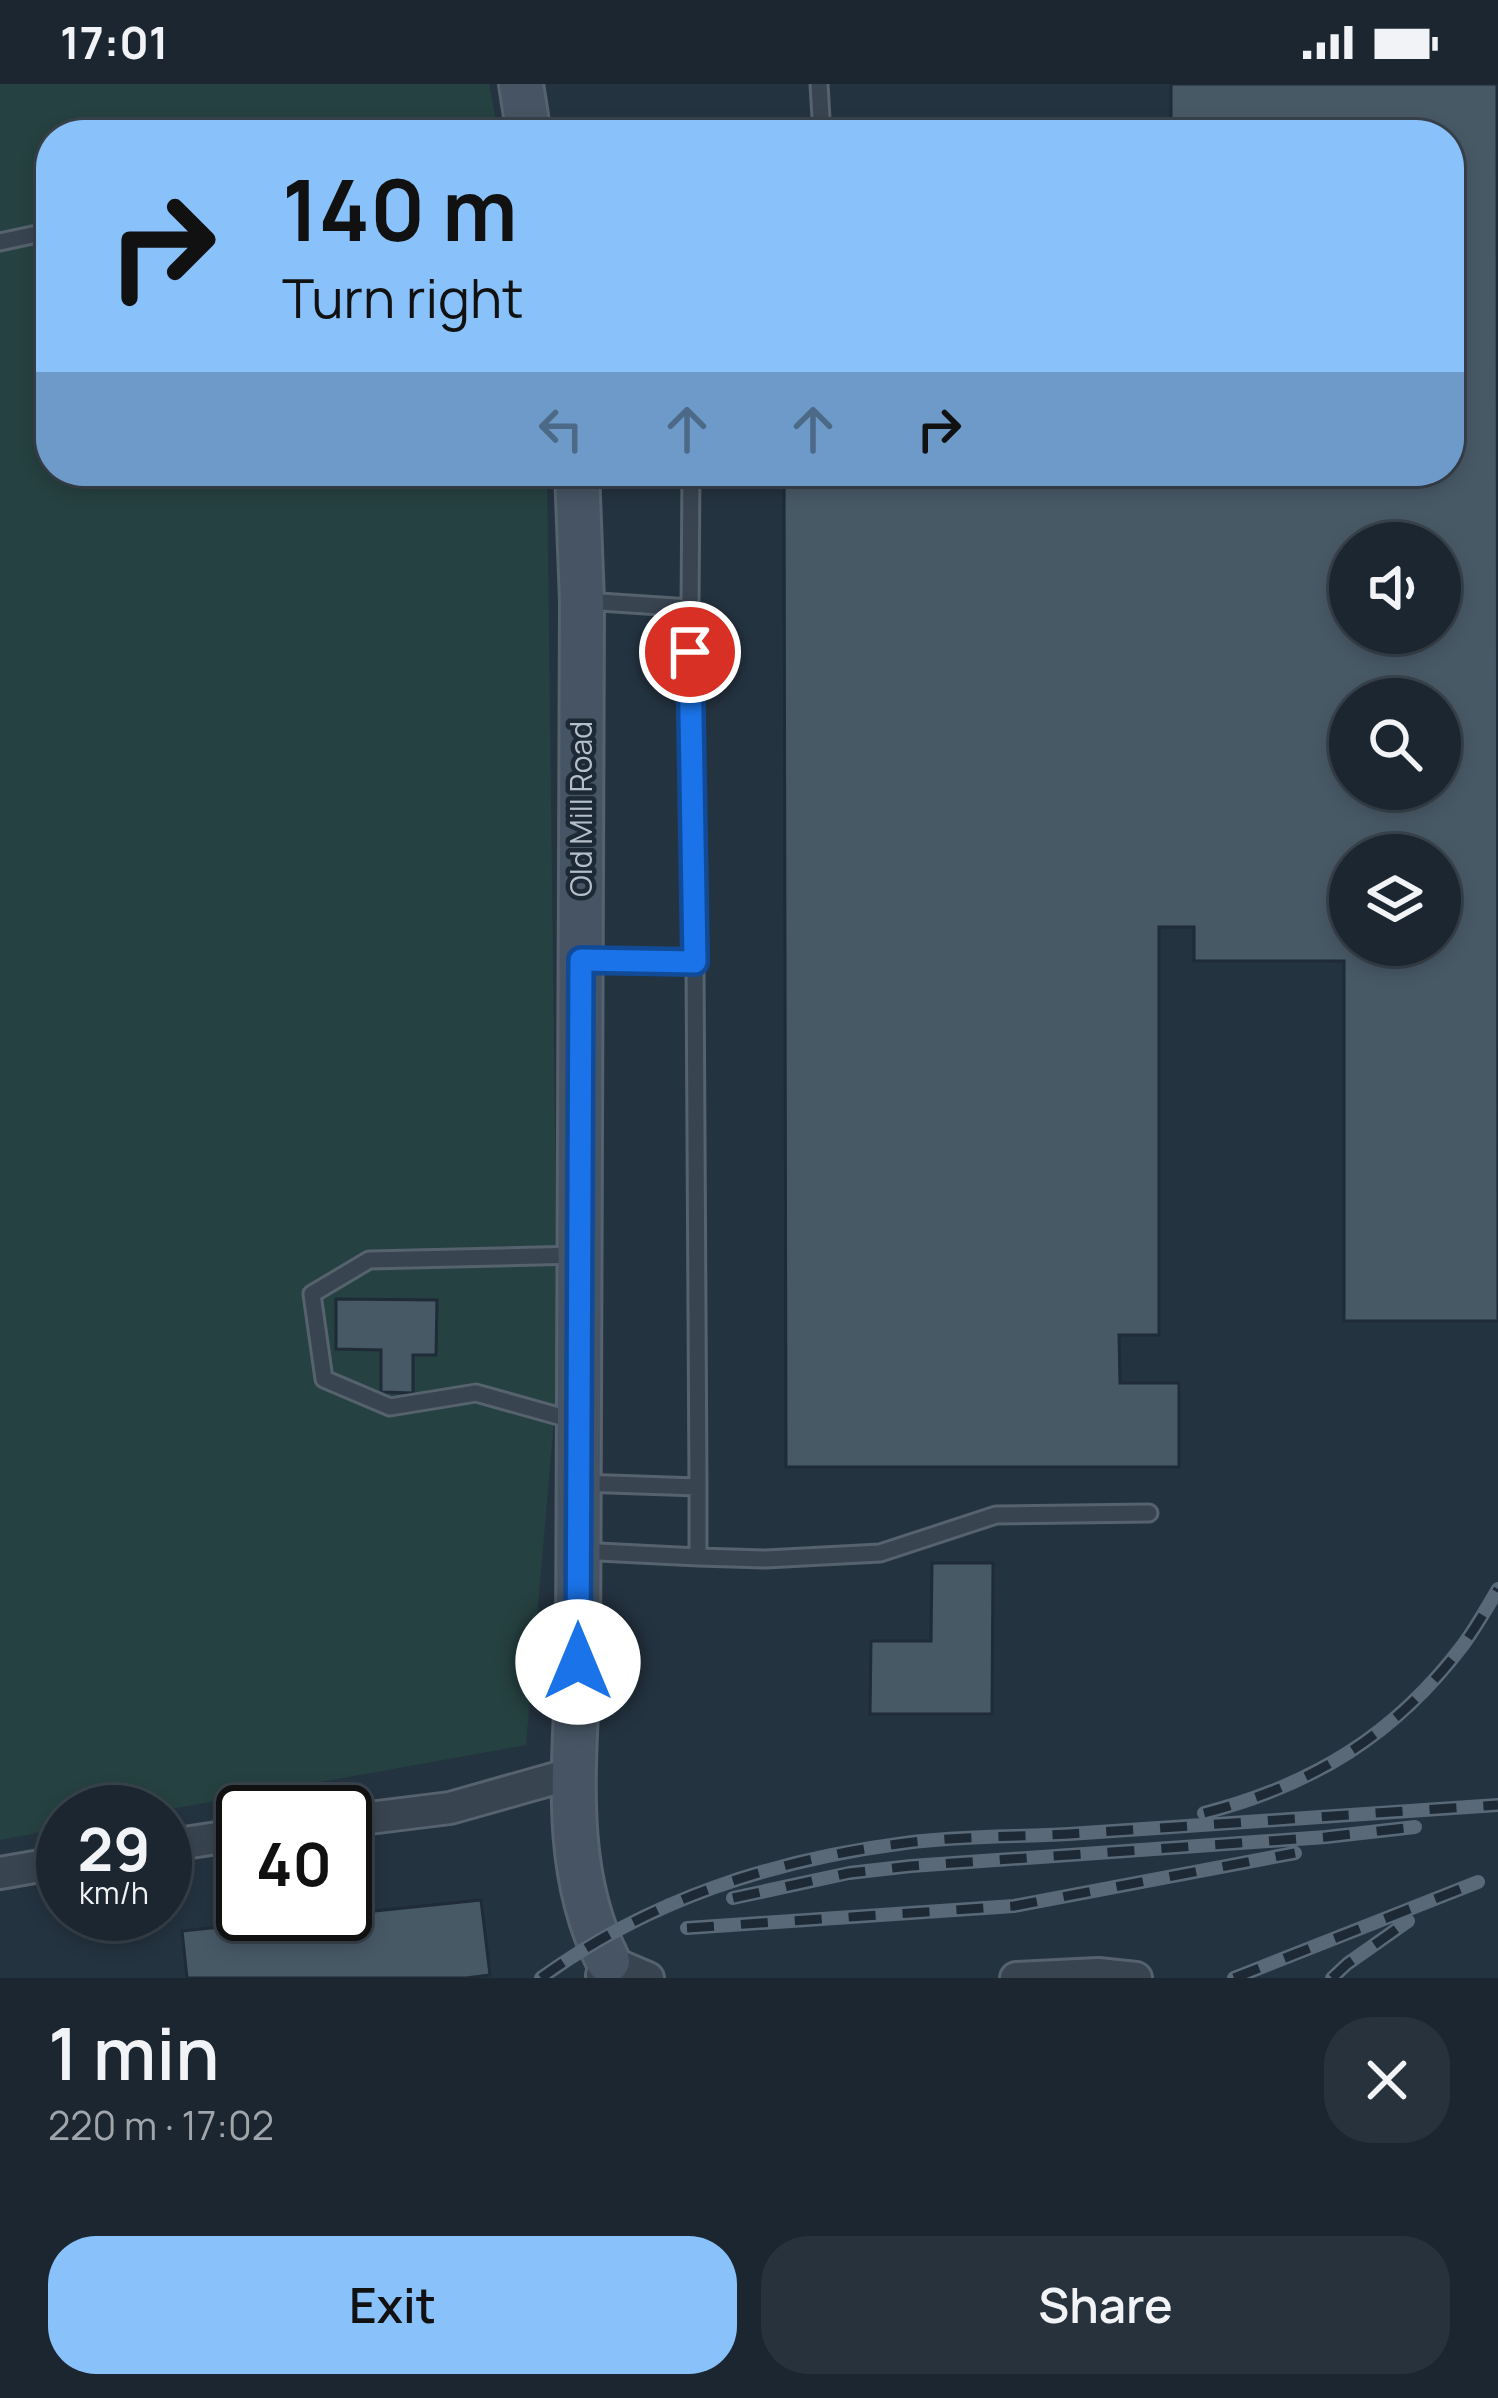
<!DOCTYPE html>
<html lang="en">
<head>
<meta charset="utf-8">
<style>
	body { margin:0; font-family:Manrope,sans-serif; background:#28323c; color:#f1f3f6; height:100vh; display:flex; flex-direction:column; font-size:45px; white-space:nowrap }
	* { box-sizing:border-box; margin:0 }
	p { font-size:39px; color:#a0a5ab }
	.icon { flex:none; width:66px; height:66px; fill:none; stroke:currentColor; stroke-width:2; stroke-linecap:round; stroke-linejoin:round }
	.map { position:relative; height:1894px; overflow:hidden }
	.side { display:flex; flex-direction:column; background:#1b2630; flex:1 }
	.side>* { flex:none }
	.banner { position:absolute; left:36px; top:36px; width:1428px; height:366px; border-radius:48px; box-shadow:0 6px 18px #0003,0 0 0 3px #39434c; background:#89c1fb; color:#111; overflow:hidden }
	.tools { position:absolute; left:1329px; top:438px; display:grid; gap:24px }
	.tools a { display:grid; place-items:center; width:132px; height:132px; border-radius:50%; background:#1b2630; box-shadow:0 6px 18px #0003,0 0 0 3px #39434c; font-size:60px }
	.speed { position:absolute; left:36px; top:1701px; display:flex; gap:24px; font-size:60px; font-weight:700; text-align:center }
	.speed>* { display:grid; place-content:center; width:156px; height:156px; border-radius:50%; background:#1b2630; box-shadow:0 6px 18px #0003,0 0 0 3px #39434c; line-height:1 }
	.speed small { font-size:30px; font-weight:400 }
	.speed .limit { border:6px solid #111; border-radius:18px; background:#fff; color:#111 }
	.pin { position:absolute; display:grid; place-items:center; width:102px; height:102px; color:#fff; margin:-51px; border:6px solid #fff; border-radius:50%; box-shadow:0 3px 12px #0007 }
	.me { position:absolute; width:132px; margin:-66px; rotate:0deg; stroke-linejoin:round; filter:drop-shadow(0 0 9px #0008) }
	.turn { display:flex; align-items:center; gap:42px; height:252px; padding:0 48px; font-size:54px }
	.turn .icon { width:156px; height:156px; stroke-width:2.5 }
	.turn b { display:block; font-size:84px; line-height:102px }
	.lanes { display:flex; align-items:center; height:114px; padding:0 48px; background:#0003; justify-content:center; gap:60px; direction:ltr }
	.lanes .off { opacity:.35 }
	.round { display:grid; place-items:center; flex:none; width:126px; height:126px; border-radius:48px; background:#28323c }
	.headline { display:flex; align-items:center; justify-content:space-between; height:204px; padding:0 48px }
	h1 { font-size:72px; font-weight:600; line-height:90px }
	.cta { display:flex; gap:24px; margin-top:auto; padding:24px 48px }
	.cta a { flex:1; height:138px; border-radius:48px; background:#89c1fb; color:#111; font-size:48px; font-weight:600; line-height:138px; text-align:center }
	.cta a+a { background:#28323c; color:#f1f3f6 }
	.status { display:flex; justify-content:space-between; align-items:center; height:84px; padding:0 60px; background:#1b2630; direction:ltr }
	.status svg { height:33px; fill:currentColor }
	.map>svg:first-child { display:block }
	.green { fill:#264141 }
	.building { fill:#485966; stroke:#1f2b37; stroke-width:3; fill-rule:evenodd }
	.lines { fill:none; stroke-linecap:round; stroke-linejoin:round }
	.lane-casing { stroke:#56626d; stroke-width:21 }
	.street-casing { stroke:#56626d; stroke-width:36 }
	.secondary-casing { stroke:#56626d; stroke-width:48 }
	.lane { stroke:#384450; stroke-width:15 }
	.street { stroke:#384450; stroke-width:30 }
	.secondary { stroke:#465463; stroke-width:42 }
	.rail-casing { stroke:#5a6977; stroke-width:14 }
	.rail { stroke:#1d2935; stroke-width:9; stroke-dasharray:27; stroke-linecap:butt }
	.route-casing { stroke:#114b97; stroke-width:30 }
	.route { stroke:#1a73e8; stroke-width:21 }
	.labels { text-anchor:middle; stroke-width:9; stroke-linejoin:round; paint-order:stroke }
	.street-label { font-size:30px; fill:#b5bfca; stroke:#1d2935 }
</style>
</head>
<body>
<div class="status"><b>17:01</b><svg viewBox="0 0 49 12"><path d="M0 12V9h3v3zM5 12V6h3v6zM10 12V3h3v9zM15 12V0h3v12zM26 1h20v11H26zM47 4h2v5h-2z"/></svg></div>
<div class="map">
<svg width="1498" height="1894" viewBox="0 0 1498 1894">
	<rect width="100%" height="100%" fill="#243340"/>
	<path class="green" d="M 0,0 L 489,0 L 499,51 L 51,51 L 51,387 L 547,387 L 558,1290 L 526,1661 L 154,1728 L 63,1728 L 63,1744 L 0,1756 Z"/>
	<path class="building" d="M 1171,0 L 1497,0 L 1498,1237 L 1344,1237 L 1344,877 L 1194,877 L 1194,843 L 1159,843 L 1159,1251 L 1119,1251 L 1120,1299 L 1179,1299 L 1179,1383 L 786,1383 L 784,387 L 1449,387 L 1449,51 L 1171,51 ZM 1350,459 L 1440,459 L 1440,549 L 1350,549 ZM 1350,615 L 1440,615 L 1440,705 L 1350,705 ZM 1350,771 L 1440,771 L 1440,861 L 1350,861 Z
		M 336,1215 L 437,1216 L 436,1271 L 413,1271 L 413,1309 L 381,1308 L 381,1266 L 336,1265 Z
		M 932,1479 L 993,1479 L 992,1630 L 870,1630 L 871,1557 L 931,1557 Z
		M 481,1816 L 490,1891 L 466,1894 L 187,1894 L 182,1847 Z"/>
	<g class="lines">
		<defs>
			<path id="lane" d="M 819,0 L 822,51
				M 0,158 L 51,147
				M 585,517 L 690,524
				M 584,876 L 695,877
				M 576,1337 L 476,1309 L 390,1323 L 324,1295 L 312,1210 L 369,1176 L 579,1171
				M 580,1399 L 698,1403 L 695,877 L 690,524 L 691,387
				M 579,1467 L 698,1473 L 698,1403
				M 698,1473 L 766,1475 L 880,1469 L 996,1431 L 1149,1429"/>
			<path id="street" d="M 345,1737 L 450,1724 L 574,1689
				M 165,1762 L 243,1750
				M 0,1789 L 63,1778
				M 602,1891 L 608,1877 L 648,1894
				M 1016,1894 L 1098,1890 L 1136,1894"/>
			<path id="secondary" d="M 521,0 L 529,51
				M 577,387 L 582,517 L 578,1578 C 575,1678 561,1784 608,1877"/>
		</defs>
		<use href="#lane" class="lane-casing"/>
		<use href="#street" class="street-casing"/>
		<use href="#secondary" class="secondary-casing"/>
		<use href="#lane" class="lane"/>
		<use href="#street" class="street"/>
		<use href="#secondary" class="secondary"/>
		<defs>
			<path id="rail" d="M 1204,1729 C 1313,1701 1395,1651 1463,1561 C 1476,1543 1487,1524 1498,1505
				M 733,1814 L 849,1789 L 911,1782 L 1326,1753 L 1415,1743
				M 687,1844 L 1014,1822 L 1295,1769
				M 541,1894 C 650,1815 773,1776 905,1759 C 959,1752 1015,1753 1069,1750 C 1212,1741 1355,1730 1498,1721
				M 1234,1894 L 1478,1798
				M 1332,1894 L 1347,1880 L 1408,1837"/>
		</defs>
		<use href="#rail" class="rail-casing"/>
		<use href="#rail" class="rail"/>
	</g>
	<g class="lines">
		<defs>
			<path id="route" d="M 578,1578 L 581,876 L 695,878 L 690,568"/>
		</defs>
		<use href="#route" class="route-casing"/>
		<use href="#route" class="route"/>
	</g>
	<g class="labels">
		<g class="street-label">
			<text transform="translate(582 725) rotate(-90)" y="10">Old Mill Road</text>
		</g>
	</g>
</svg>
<div class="tools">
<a><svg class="icon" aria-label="sound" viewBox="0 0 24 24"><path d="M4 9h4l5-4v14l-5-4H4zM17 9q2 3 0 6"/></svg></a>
<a><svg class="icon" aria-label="search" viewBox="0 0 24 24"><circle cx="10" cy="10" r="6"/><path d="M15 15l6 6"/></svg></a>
<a><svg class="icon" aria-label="layers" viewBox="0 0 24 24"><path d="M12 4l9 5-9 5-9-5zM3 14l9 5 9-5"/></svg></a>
</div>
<div class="speed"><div>29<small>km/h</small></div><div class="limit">40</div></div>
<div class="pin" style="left:690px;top:568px;background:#d93025"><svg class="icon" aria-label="arrive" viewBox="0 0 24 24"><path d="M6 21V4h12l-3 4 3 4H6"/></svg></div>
<svg class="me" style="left:578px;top:1578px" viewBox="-20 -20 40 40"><circle r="19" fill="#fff"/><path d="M0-13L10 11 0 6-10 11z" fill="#1a73e8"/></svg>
<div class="banner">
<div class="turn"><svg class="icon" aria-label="right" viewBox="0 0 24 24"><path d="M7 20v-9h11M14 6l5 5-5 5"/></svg><div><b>140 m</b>Turn right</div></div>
<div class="lanes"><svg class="icon off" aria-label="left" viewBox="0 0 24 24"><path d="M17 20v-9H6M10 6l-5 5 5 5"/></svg><svg class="icon off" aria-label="ahead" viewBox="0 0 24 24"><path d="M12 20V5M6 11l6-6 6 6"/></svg><svg class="icon off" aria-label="ahead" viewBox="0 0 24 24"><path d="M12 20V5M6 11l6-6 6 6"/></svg><svg class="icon" aria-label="right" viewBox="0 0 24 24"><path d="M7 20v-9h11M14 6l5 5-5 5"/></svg></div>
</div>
</div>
<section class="side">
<div class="headline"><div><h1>1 min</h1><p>220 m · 17:02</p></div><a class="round"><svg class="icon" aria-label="close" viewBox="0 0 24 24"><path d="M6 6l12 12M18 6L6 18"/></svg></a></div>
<div class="cta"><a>Exit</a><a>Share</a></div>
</section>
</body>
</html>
